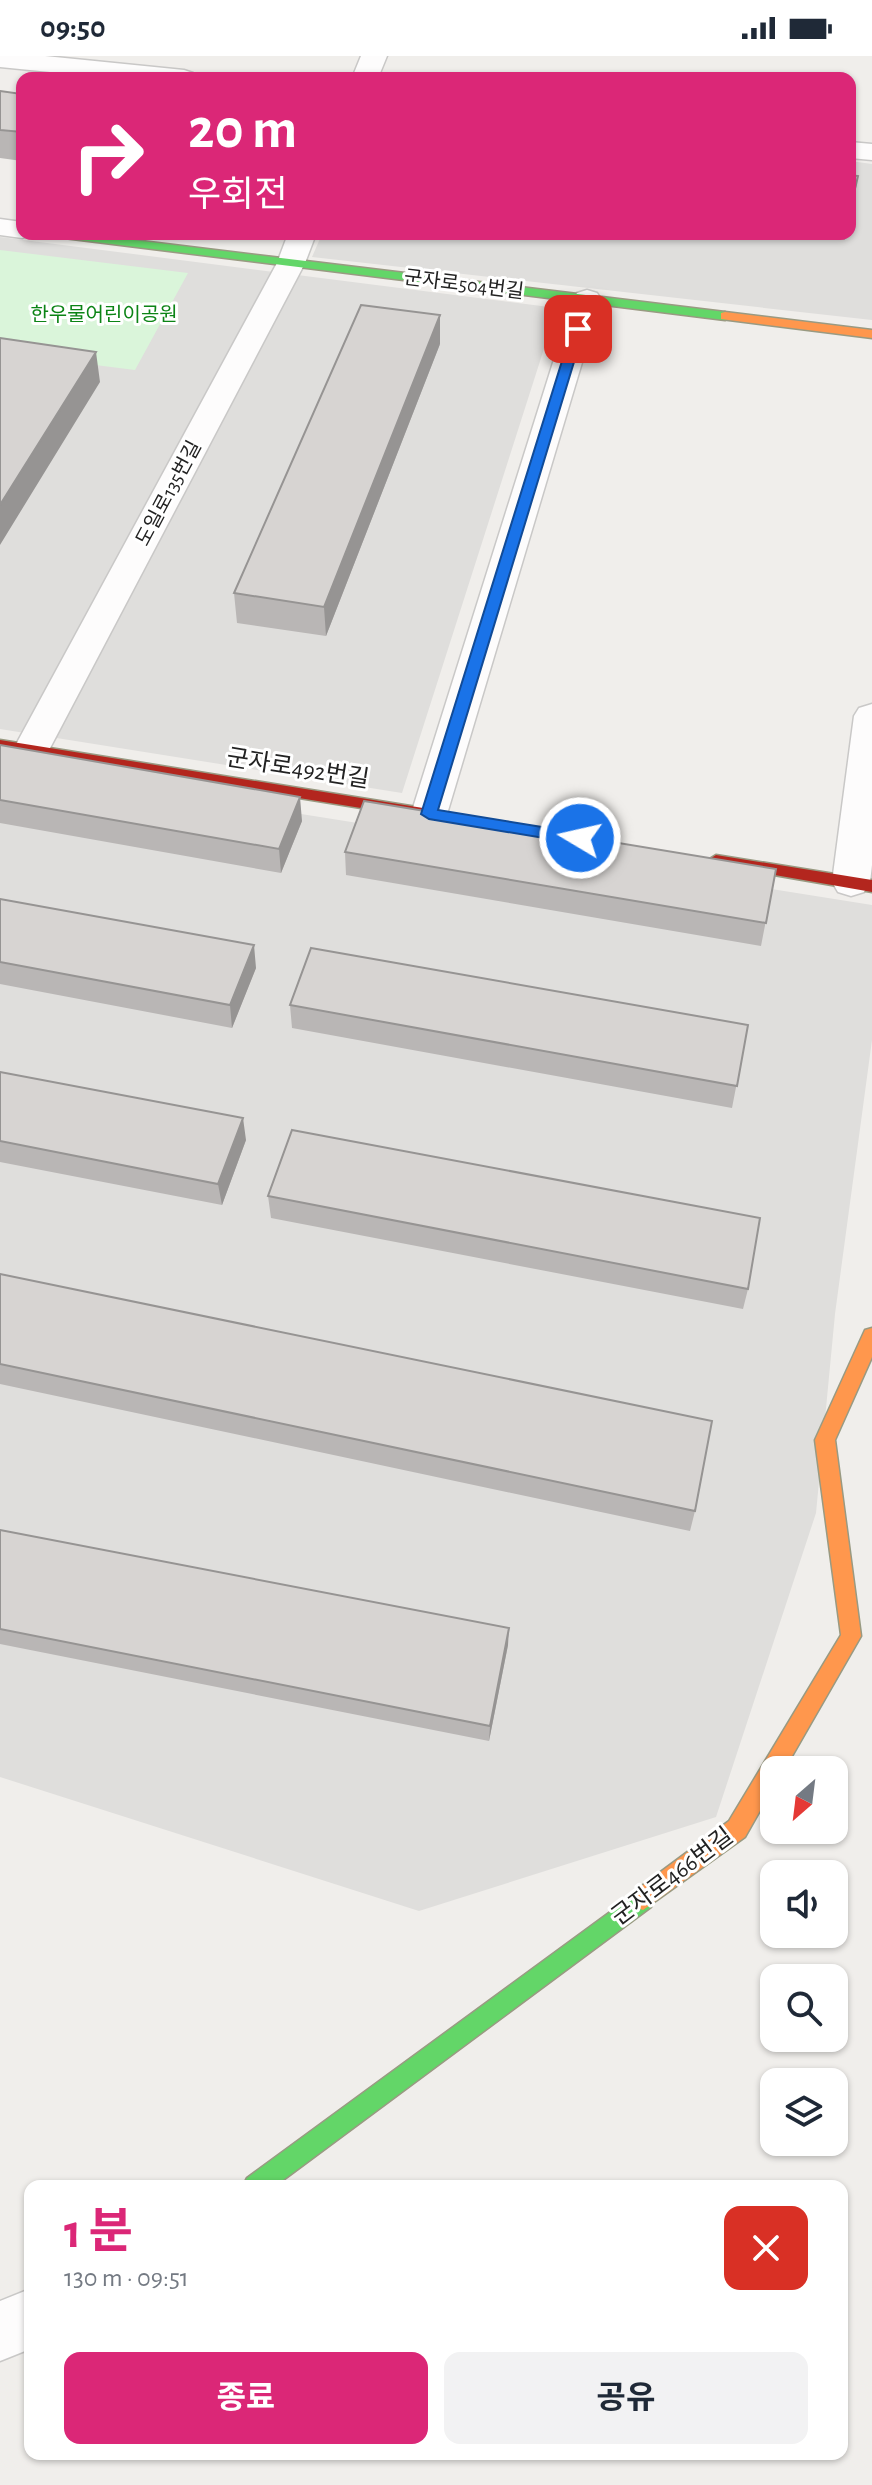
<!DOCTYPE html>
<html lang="ko">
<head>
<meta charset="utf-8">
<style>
	body { margin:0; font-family:"Alegreya Sans","Noto Sans KR",sans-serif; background:#f2f2f3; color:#1f2937; height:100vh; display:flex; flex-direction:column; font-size:30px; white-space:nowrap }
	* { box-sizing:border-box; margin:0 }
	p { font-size:26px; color:#747a83 }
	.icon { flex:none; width:44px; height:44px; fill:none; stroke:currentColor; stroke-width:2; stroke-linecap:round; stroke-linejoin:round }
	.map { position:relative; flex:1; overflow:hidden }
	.drawer { position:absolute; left:24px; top:2124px; width:824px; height:280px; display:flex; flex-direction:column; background:#fff; border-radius:16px; box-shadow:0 2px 6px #0004 }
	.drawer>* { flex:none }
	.top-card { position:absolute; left:16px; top:16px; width:840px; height:168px; border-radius:16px; box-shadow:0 2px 6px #0004; background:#db2777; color:#fff; overflow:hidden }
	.needle { width:52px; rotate:208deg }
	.tools { position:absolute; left:760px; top:1700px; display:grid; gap:16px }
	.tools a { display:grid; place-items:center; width:88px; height:88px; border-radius:16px; background:#fff; box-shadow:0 2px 6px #0004; font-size:40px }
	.pin { position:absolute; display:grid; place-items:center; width:68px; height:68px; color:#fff; margin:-34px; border-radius:16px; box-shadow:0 4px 12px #0006 }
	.me { position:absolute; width:88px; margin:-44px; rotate:279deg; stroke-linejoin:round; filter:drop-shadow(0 0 6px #0008) }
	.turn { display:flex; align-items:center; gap:28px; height:168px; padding:0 40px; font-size:36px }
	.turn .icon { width:104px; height:104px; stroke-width:2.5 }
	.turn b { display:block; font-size:56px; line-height:68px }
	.round { display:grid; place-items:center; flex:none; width:84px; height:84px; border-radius:16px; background:#f2f2f3 }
	.headline { display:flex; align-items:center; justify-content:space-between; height:136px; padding:0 40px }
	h1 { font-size:48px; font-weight:700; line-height:60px; color:#db2777 }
	.primary-button { display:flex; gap:16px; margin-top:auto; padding:16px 40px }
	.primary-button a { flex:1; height:92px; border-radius:16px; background:#db2777; color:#fff; font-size:32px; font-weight:700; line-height:92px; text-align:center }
	.primary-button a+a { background:#f2f2f3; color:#1f2937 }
	.status { display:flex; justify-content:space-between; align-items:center; height:56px; padding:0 40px; background:#fff; direction:ltr }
	.status svg { height:22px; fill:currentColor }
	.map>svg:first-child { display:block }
	.residential { fill:#dfdedc }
	.park { fill:#daf5da }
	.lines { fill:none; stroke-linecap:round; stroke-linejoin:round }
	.street-casing { stroke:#c9c8c7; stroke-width:3 }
	.fast-casing { stroke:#999a82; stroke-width:3 }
	.slow-casing { stroke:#999a82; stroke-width:3 }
	.jam-casing { stroke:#999a82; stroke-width:3 }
	.street { fill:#fdfcfc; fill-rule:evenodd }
	.fast { fill:#63d668; fill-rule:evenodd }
	.slow { fill:#ff974d; fill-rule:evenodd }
	.jam { fill:#b3261e; fill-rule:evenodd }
	.wall { fill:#b9b6b5 }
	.shaded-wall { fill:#969493 }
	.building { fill:#d7d4d2; stroke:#969493; stroke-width:2 }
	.route { fill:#1a73e8; stroke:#114b97; stroke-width:2 }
	.labels { text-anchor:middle; stroke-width:6; stroke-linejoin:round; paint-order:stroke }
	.far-street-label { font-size:20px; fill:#222; stroke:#fff }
	.far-park-label { font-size:20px; fill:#0c8416; stroke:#fff }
	.street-label { font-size:24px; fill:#222; stroke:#fff }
</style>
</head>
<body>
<div class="status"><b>09:50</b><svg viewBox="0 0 49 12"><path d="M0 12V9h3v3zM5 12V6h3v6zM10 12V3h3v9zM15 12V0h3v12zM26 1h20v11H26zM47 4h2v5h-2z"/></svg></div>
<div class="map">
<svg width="872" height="2429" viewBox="0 0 872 2429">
	<rect width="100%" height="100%" fill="#f0eeeb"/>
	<path class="residential" d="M 850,105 L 872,108 L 872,264 L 312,201 L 322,178 L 850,178 Z
		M 0,181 L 557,252 L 402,737 L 0,673 Z
		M 0,710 L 872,849 L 872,984 L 835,1258 L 816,1457 L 716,1761 L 419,1855 L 0,1721 Z"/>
	<path class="park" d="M 0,194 L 188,217 L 135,314 L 0,297 Z"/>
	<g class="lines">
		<defs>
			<path id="street" d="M 0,0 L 45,0 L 184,14 L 193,17 L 197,22 L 110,22 L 0,11 Z
				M 361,0 L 387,0 L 378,22 L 352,22 Z
				M 850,86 L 872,88 L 872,104 L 850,102 Z
				M 0,163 L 22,166 L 22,178 L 33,178 L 22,182 L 0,179 Z
				M 288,178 L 316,178 L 305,207 L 49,694 L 44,703 L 31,706 L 18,703 L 13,694 L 277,207 Z
				M 587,234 L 597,237 L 601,243 L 447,758 L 442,767 L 429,771 L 416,767 L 411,758 L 573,243 L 577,237 Z
				M 872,648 L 872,809 L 870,826 L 864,836 L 851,840 L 838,836 L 832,826 L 854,660 L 859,652 Z
				M 30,2233 L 30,2293 L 0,2305 L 0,2245 Z"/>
			<path id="fast" d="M 50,178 L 84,178 L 725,256 L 731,260 L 725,264 L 56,181 Z
				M 643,1832 L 651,1835 L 654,1843 L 651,1851 L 275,2130 L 243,2130 L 247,2122 Z"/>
			<path id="slow" d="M 725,256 L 872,274 L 872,282 L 721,263 L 721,257 Z
				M 872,1272 L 872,1301 L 835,1384 L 861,1580 L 784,1714 L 774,1714 L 774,1730 L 745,1781 L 643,1854 L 635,1851 L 632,1843 L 635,1835 L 729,1765 L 841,1579 L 815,1384 L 865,1274 Z"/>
			<path id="jam" d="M 0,684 L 423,752 L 431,757 L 423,762 L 0,694 Z
				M 716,799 L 872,824 L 872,836 L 711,808 L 708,804 Z"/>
		</defs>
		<use href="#street" class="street-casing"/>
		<use href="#fast" class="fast-casing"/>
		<use href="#slow" class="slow-casing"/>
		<use href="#jam" class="jam-casing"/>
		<use href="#street" class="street"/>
		<use href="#fast" class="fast"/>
		<use href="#slow" class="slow"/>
		<use href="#jam" class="jam"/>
	</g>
	<path class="wall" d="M 0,35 L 22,38 L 22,105 L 0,102 Z
		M 799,178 L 846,178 L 845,184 Z
		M 440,288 L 326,580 L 237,567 L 234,537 Z
		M 0,689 L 302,765 L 281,817 L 0,767 Z
		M 345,796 L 776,813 L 761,890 L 346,819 Z
		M 0,843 L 256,912 L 232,972 L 0,928 Z
		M 290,949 L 748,969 L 732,1052 L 292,972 Z
		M 0,1016 L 246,1084 L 222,1149 L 0,1106 Z
		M 268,1140 L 748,1233 L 743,1253 L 271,1162 Z
		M 0,1218 L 695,1455 L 690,1475 L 0,1328 Z
		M 0,1474 L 508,1589 L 489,1685 L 0,1588 Z"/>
	<path class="shaded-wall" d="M 858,120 L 853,149 L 850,162 L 850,154 Z
		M 440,259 L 440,288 L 326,580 L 324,551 Z
		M 96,296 L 100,326 L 0,489 L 0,449 Z
		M 300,741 L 302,765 L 281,817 L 279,793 Z
		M 254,889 L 256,912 L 232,972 L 230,949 Z
		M 243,1062 L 246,1084 L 222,1149 L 218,1128 Z
		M 509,1572 L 508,1589 L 489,1685 L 490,1670 Z"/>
	<path class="building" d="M 0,35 L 22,38 L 22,76 L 0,74 Z
		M 850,119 L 858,120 L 850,154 Z
		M 361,249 L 440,259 L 324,551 L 234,537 Z
		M 0,282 L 96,296 L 0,449 Z
		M 0,689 L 300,741 L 279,793 L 0,744 Z
		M 364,745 L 776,813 L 766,867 L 345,796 Z
		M 0,843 L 254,889 L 230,949 L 0,906 Z
		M 311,892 L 748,969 L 737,1030 L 290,949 Z
		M 0,1016 L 243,1062 L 218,1128 L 0,1085 Z
		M 292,1074 L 760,1162 L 748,1233 L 268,1140 Z
		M 0,1218 L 712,1365 L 695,1455 L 0,1308 Z
		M 0,1474 L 509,1572 L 490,1670 L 0,1573 Z"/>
	<path class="route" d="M 578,270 L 584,273 L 438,754 L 585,778 L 587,782 L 580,788 L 429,763 L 421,758 L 572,273 Z"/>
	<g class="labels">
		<g class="far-street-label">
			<text transform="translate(464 228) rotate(7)" y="7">군자로504번길</text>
			<text transform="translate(168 437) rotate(-62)" y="7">도일로135번길</text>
		</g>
		<g class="far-park-label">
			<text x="104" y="265">한우물어린이공원</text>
		</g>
		<g class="street-label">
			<text transform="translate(298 712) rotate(9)" y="8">군자로492번길</text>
			<text transform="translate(672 1820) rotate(-37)" y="8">군자로466번길</text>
		</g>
	</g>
</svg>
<div class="tools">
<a><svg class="needle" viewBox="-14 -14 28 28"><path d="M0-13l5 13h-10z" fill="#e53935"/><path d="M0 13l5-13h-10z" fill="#747a83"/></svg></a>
<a><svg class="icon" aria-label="sound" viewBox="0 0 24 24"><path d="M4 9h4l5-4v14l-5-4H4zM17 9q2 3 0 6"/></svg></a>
<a><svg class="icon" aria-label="search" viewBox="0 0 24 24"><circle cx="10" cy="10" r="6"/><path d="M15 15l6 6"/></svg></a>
<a><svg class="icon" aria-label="layers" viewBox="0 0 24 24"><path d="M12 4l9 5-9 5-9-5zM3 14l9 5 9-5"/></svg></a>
</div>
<div class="pin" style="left:578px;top:273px;background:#d93025"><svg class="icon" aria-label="arrive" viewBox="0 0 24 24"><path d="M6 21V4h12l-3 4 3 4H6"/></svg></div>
<svg class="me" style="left:580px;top:782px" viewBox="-20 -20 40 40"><circle r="17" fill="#1a73e8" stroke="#fff" stroke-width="3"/><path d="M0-11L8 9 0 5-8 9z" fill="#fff"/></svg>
<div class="top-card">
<div class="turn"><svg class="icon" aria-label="right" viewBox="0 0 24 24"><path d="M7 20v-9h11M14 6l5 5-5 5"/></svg><div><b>20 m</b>우회전</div></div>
</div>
<section class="drawer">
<div class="headline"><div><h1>1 분</h1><p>130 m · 09:51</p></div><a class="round" style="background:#d93025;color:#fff"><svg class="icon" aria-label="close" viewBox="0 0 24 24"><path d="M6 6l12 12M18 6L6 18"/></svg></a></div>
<div class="primary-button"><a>종료</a><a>공유</a></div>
</section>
</div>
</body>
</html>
